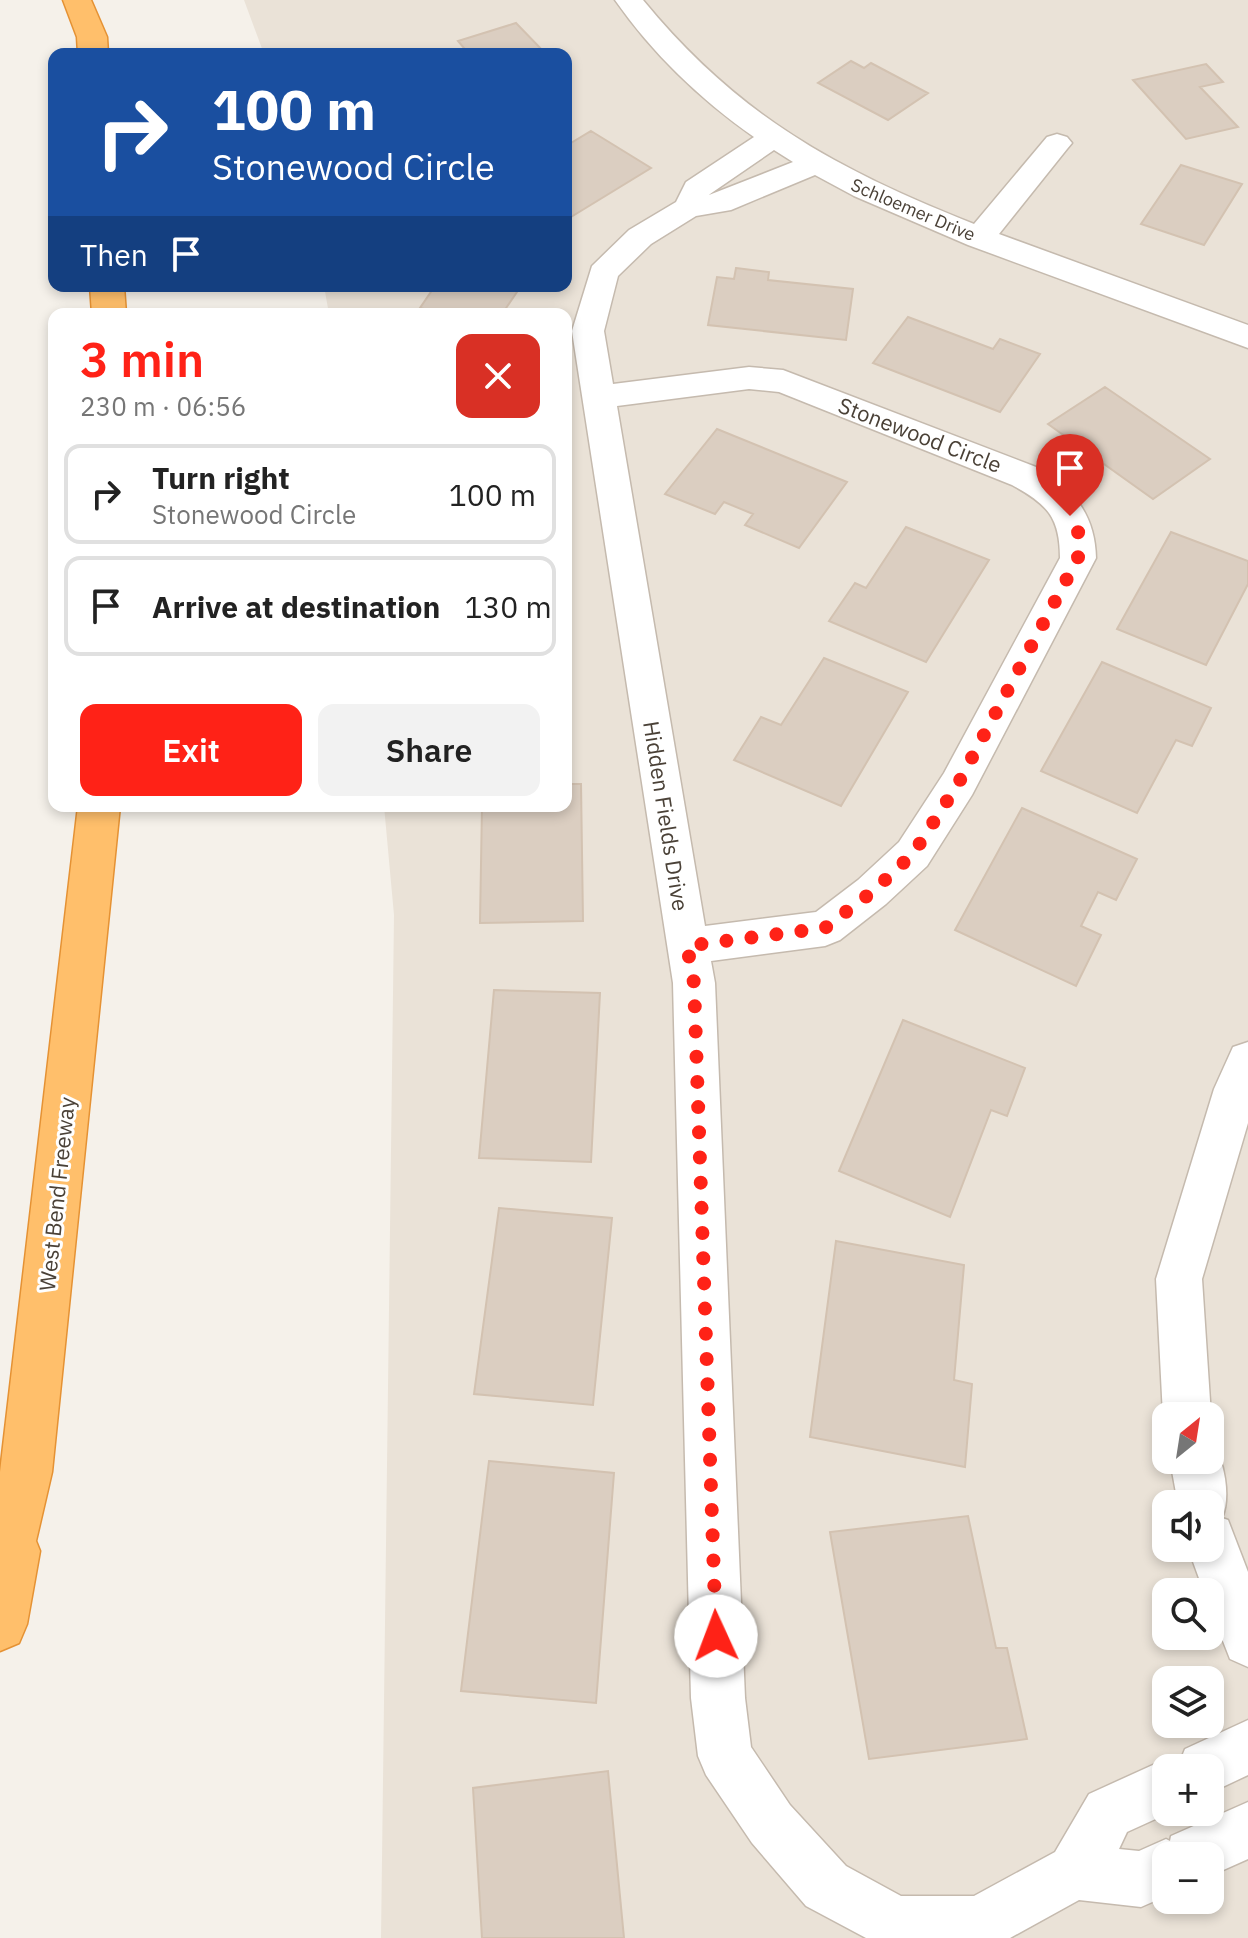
<!DOCTYPE html>
<html lang="en">
<head>
<meta charset="utf-8">
<style>
	body { margin:0; font-family:"IBM Plex Sans",sans-serif; background:#f2f2f2; color:#222; height:100vh; display:flex; flex-direction:column; font-size:30px; white-space:nowrap }
	* { box-sizing:border-box; margin:0 }
	p { font-size:26px; color:#767676 }
	.icon { flex:none; width:44px; height:44px; fill:none; stroke:currentColor; stroke-width:2; stroke-linecap:round; stroke-linejoin:round }
	.map { position:relative; flex:1; overflow:hidden }
	.drawer { position:absolute; left:48px; top:308px; width:524px; height:504px; display:flex; flex-direction:column; background:#fff; border-radius:16px; box-shadow:0 4px 12px #0003 }
	.drawer>* { flex:none }
	.top-card { position:absolute; left:48px; top:48px; width:524px; height:244px; border-radius:16px; box-shadow:0 4px 12px #0003; background:#1a4fa0; color:#fff; overflow:hidden }
	.needle { width:52px; rotate:30deg }
	.tools { position:absolute; left:1152px; top:1402px; display:grid; gap:16px }
	.tools a { display:grid; place-items:center; width:72px; height:72px; border-radius:16px; background:#fff; box-shadow:0 4px 12px #0003; font-size:40px }
	.pin { position:absolute; display:grid; place-items:center; width:68px; height:68px; color:#fff; margin:-82px -34px; border-radius:50% 50% 50% 0; rotate:-45deg; box-shadow:0 0 8px #0007 }
	.pin .icon { rotate:45deg }
	.me { position:absolute; width:88px; margin:-44px; rotate:358deg; stroke-linejoin:round; filter:drop-shadow(0 0 6px #0008) }
	.turn { display:flex; align-items:center; gap:28px; height:168px; padding:0 32px; font-size:36px }
	.turn .icon { width:104px; height:104px; stroke-width:2.5 }
	.turn b { display:block; font-size:56px; line-height:68px }
	.then { display:flex; align-items:center; height:76px; padding:0 32px; background:#0003; gap:16px; font-size:30px }
	.round { display:grid; place-items:center; flex:none; width:84px; height:84px; border-radius:16px; background:#f2f2f2 }
	.head { display:flex; align-items:center; justify-content:space-between; height:136px; padding:0 32px }
	h1 { font-size:48px; font-weight:600; line-height:60px; color:#ff2217 }
	.cta { display:flex; gap:16px; margin-top:auto; padding:16px 32px }
	.cta a { flex:1; height:92px; border-radius:16px; background:#ff2217; color:#fff; font-size:32px; font-weight:600; line-height:92px; text-align:center }
	.cta a+a { background:#f2f2f2; color:#222 }
	ul { padding:0; list-style:none }
	li { display:flex; align-items:center; gap:24px; height:100px; margin:0 16px 12px; padding:0 16px; border:4px solid #e0e0e0; border-radius:16px }
	li div { flex:1 }
	li b { display:block; font-size:30px }
	li em { font-style:normal }
	.map>svg:first-child { display:block }
	.residential { fill:#eae2d7; fill-rule:evenodd }
	.building { fill:#dbcec1; stroke:#d3c2b1; stroke-width:2 }
	.lines { fill:none; stroke-linecap:round; stroke-linejoin:round }
	.street-casing { stroke:#c5baae; stroke-width:3 }
	.highway-casing { stroke:#e59234; stroke-width:3 }
	.street { fill:#fff; fill-rule:evenodd }
	.highway { fill:#ffbf6b; fill-rule:evenodd }
	.route { stroke:#ff2217; stroke-width:14; stroke-dasharray:0 25.2 }
	.labels { text-anchor:middle; stroke-width:6; stroke-linejoin:round; paint-order:stroke }
	.far-street-label { font-size:18px; fill:#4a4137; stroke:#fff }
	.street-label { font-size:22px; fill:#4a4137; stroke:#fff }
</style>
</head>
<body>
<div class="map">
<svg width="1248" height="1938" viewBox="0 0 1248 1938">
	<rect width="100%" height="100%" fill="#f5f1ea"/>
	<path class="residential" d="M 244,0 L 1248,0 L 1248,1938 L 381,1938 L 394,915 L 384,806 L 566,806 L 566,314 L 329,314 L 324,286 L 566,286 L 566,54 L 264,54 ZM 1166,1416 L 1210,1416 L 1210,1460 L 1166,1460 ZM 1166,1504 L 1210,1504 L 1210,1548 L 1166,1548 ZM 1166,1592 L 1210,1592 L 1210,1636 L 1166,1636 ZM 1166,1680 L 1210,1680 L 1210,1724 L 1166,1724 ZM 1166,1768 L 1210,1768 L 1210,1812 L 1166,1812 ZM 1166,1856 L 1210,1856 L 1210,1900 L 1166,1900 Z"/>
	<path class="building" d="M 516,23 L 546,54 L 469,54 L 458,41 Z
		M 851,61 L 864,68 L 871,63 L 928,93 L 888,120 L 818,83 Z
		M 1206,64 L 1223,82 L 1200,87 L 1238,127 L 1186,139 L 1133,80 Z
		M 591,131 L 651,168 L 566,220 L 566,158 L 570,156 L 566,154 L 566,146 Z
		M 1181,165 L 1242,184 L 1204,245 L 1141,224 Z
		M 736,268 L 769,272 L 768,280 L 853,289 L 846,340 L 708,325 L 717,277 L 734,279 Z
		M 435,286 L 521,286 L 502,314 L 444,314 L 420,308 Z
		M 908,317 L 993,349 L 1000,339 L 1040,354 L 1000,412 L 873,363 Z
		M 1105,387 L 1210,459 L 1153,499 L 1048,424 Z
		M 717,429 L 847,482 L 799,548 L 745,525 L 753,514 L 724,502 L 715,514 L 665,494 Z
		M 906,527 L 989,560 L 926,662 L 829,621 L 855,583 L 866,588 Z
		M 1171,532 L 1248,561 L 1248,584 L 1206,665 L 1117,629 Z
		M 824,658 L 908,692 L 841,806 L 734,760 L 761,717 L 781,725 Z
		M 1102,662 L 1211,708 L 1192,746 L 1176,740 L 1137,813 L 1041,771 Z
		M 566,784 L 581,784 L 583,921 L 480,923 L 482,806 L 566,806 Z
		M 1022,808 L 1137,859 L 1116,900 L 1098,892 L 1081,926 L 1101,935 L 1076,986 L 955,930 Z
		M 494,990 L 600,993 L 591,1162 L 479,1158 Z
		M 903,1020 L 1025,1068 L 1007,1116 L 991,1110 L 950,1217 L 839,1171 Z
		M 499,1208 L 612,1218 L 593,1405 L 474,1394 Z
		M 836,1241 L 964,1265 L 954,1380 L 972,1384 L 965,1467 L 810,1437 Z
		M 489,1461 L 614,1473 L 596,1703 L 461,1691 Z
		M 968,1516 L 996,1648 L 1007,1648 L 1027,1739 L 869,1759 L 830,1532 Z
		M 608,1771 L 624,1938 L 482,1938 L 473,1788 Z"/>
	<g class="lines">
		<defs>
			<path id="street" d="M 615,0 L 643,0 C 739,117 836,169 974,224 L 1047,137 L 1057,134 L 1067,137 L 1072,143 L 1067,149 L 999,234 L 1248,325 L 1248,348 L 968,245 L 854,196 L 815,175 L 731,210 L 696,216 L 651,244 L 618,276 L 604,331 L 613,384 L 749,367 L 783,370 L 1036,467 C 1073,488 1095,514 1096,558 L 972,795 L 927,866 L 886,904 L 840,940 L 825,946 L 711,961 L 715,983 L 745,1698 L 751,1747 L 790,1805 L 846,1866 L 901,1896 L 974,1896 L 1055,1852 L 1089,1794 L 1166,1759 L 1179,1764 L 1185,1749 L 1248,1720 L 1248,1775 L 1210,1793 L 1210,1768 L 1166,1768 L 1166,1812 L 1171,1812 L 1127,1832 L 1119,1849 L 1139,1851 L 1166,1839 L 1170,1841 L 1171,1836 L 1248,1802 L 1248,1859 L 1210,1876 L 1210,1856 L 1166,1856 L 1166,1896 L 1141,1907 L 1079,1900 L 1010,1938 L 866,1938 L 806,1906 L 752,1843 L 706,1775 L 698,1756 L 691,1698 L 673,983 L 572,331 L 592,266 L 629,230 L 676,202 L 686,182 L 754,137 C 701,100 652,53 615,0 ZM 774,150 L 793,162 L 709,195 L 710,194 ZM 749,389 L 779,392 L 1012,485 C 1047,504 1060,517 1060,558 L 944,773 L 899,842 L 858,880 L 816,912 L 705,926 L 617,406 Z
				M 1248,1042 L 1248,1123 L 1202,1279 L 1211,1416 L 1210,1419 L 1210,1416 L 1166,1416 L 1166,1424 L 1163,1416 L 1156,1279 L 1214,1089 L 1233,1047 Z
				M 1210,1441 C 1225,1459 1231,1497 1222,1518 L 1228,1520 L 1248,1572 L 1248,1667 L 1230,1659 L 1210,1608 L 1210,1592 L 1204,1592 L 1188,1548 L 1210,1548 L 1210,1504 L 1178,1504 L 1170,1460 L 1210,1460 Z"/>
			<path id="highway" d="M 63,0 L 91,0 L 107,37 L 108,54 L 78,54 L 77,37 Z
				M 90,286 L 124,286 L 126,314 L 92,314 Z
				M 78,806 L 120,806 L 52,1472 L 36,1541 L 40,1551 L 27,1624 L 19,1643 L 0,1651 L 0,1472 Z"/>
		</defs>
		<use href="#street" class="street-casing"/>
		<use href="#highway" class="highway-casing"/>
		<use href="#street" class="street"/>
		<use href="#highway" class="highway"/>
	</g>
	<g class="lines">
		<path class="route" d="M 716,1636 L 694,983 L 687,946 L 825,928 L 872,892 L 913,854 L 958,784 L 1078,558 L 1079,534 L 1070,516"/>
	</g>
	<g class="labels">
		<g class="far-street-label">
			<text transform="translate(913 210) rotate(23)" y="6">Schloemer Drive</text>
		</g>
		<g class="street-label">
			<text transform="translate(920 435) rotate(21)" y="8">Stonewood Circle</text>
			<text transform="translate(666 816) rotate(81)" y="8">Hidden Fields Drive</text>
			<text transform="translate(57 1194) rotate(-84)" y="8">West Bend Freeway</text>
		</g>
	</g>
</svg>
<div class="tools">
<a><svg class="needle" viewBox="-14 -14 28 28"><path d="M0-13l5 13h-10z" fill="#e53935"/><path d="M0 13l5-13h-10z" fill="#767676"/></svg></a>
<a><svg class="icon" aria-label="sound" viewBox="0 0 24 24"><path d="M4 9h4l5-4v14l-5-4H4zM17 9q2 3 0 6"/></svg></a>
<a><svg class="icon" aria-label="search" viewBox="0 0 24 24"><circle cx="10" cy="10" r="6"/><path d="M15 15l6 6"/></svg></a>
<a><svg class="icon" aria-label="layers" viewBox="0 0 24 24"><path d="M12 4l9 5-9 5-9-5zM3 14l9 5 9-5"/></svg></a>
<a>+</a>
<a>−</a>
</div>
<div class="pin" style="left:1070px;top:516px;background:#d93025"><svg class="icon" aria-label="arrive" viewBox="0 0 24 24"><path d="M6 21V4h12l-3 4 3 4H6"/></svg></div>
<svg class="me" style="left:716px;top:1636px" viewBox="-20 -20 40 40"><circle r="19" fill="#fff"/><path d="M0-13L10 11 0 6-10 11z" fill="#ff2217"/></svg>
<div class="top-card">
<div class="turn"><svg class="icon" aria-label="right" viewBox="0 0 24 24"><path d="M7 20v-9h11M14 6l5 5-5 5"/></svg><div><b>100 m</b>Stonewood Circle</div></div>
<div class="then">Then<svg class="icon" aria-label="arrive" viewBox="0 0 24 24"><path d="M6 21V4h12l-3 4 3 4H6"/></svg></div>
</div>
<section class="drawer">
<div class="head"><div><h1>3 min</h1><p>230 m · 06:56</p></div><a class="round" style="background:#d93025;color:#fff"><svg class="icon" aria-label="close" viewBox="0 0 24 24"><path d="M6 6l12 12M18 6L6 18"/></svg></a></div>
<ul>
<li><svg class="icon" aria-label="right" viewBox="0 0 24 24"><path d="M7 20v-9h11M14 6l5 5-5 5"/></svg><div><b>Turn right</b><p>Stonewood Circle</p></div><em>100 m</em></li>
<li><svg class="icon" aria-label="arrive" viewBox="0 0 24 24"><path d="M6 21V4h12l-3 4 3 4H6"/></svg><div><b>Arrive at destination</b></div><em>130 m</em></li>
</ul>
<div class="cta"><a>Exit</a><a>Share</a></div>
</section>
</div>
</body>
</html>
